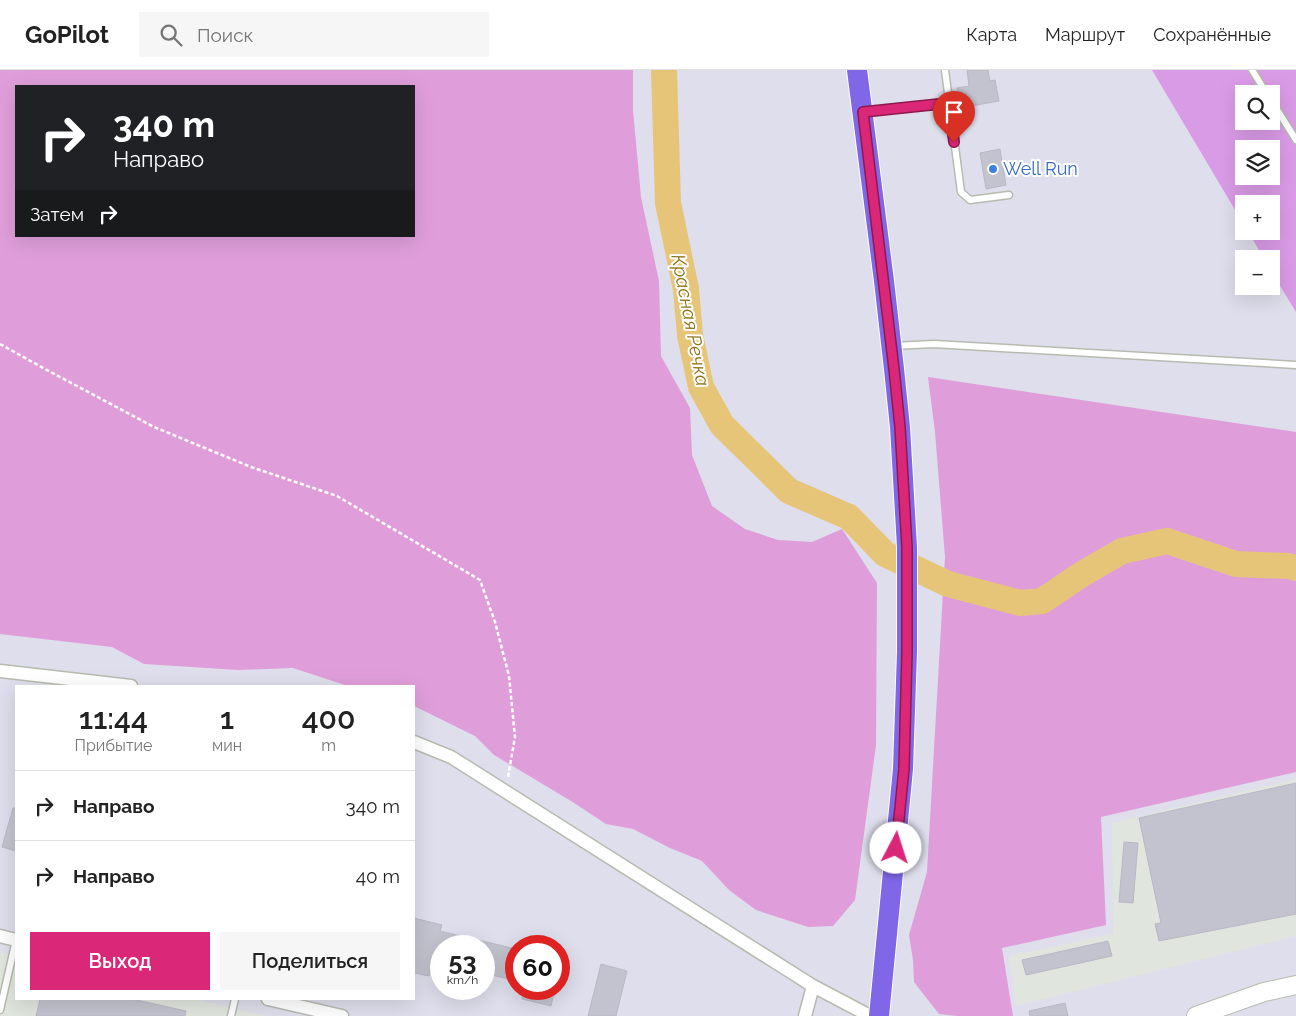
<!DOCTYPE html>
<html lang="ru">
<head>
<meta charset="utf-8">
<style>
	body { margin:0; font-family:Raleway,sans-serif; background:#f6f6f6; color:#222; height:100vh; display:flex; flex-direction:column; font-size:19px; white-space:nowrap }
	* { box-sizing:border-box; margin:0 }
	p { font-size:16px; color:#767676 }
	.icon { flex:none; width:28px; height:28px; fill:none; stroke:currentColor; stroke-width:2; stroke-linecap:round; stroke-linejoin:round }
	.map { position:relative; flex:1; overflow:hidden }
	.sheet { position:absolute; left:15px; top:615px; width:400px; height:315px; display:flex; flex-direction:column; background:#fff; border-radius:0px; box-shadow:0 5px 20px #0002 }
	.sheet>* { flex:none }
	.guide { position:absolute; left:15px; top:15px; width:400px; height:152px; border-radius:0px; box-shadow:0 5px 20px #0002; background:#202124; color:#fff; overflow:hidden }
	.fabs { position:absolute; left:1235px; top:15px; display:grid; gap:10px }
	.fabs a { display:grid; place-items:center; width:45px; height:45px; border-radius:0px; background:#fff; box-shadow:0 5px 20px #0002; font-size:25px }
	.speed { position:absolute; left:430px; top:865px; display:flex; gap:10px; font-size:25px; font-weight:700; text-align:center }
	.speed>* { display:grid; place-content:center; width:65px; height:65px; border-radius:50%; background:#fff; box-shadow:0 5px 20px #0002; line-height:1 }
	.speed small { font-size:12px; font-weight:400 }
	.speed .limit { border:8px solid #d22; background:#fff; color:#111 }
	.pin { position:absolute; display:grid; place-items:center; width:42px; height:42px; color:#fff; margin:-51px -21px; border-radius:50% 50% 50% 0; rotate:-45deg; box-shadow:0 0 5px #0007 }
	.pin .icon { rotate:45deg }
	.me { position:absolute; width:55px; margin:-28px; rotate:5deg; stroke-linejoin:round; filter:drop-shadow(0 0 4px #0008) }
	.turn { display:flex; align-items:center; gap:18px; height:105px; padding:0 15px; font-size:22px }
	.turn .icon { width:65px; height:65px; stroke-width:2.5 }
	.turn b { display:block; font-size:35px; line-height:42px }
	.then { display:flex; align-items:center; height:48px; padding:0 15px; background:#0003; gap:10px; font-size:19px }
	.eta { display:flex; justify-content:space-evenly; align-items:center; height:85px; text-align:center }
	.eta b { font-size:30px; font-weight:600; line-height:35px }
	.cta { display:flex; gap:10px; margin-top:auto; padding:10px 15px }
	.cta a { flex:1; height:58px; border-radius:0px; background:#db2777; color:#fff; font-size:20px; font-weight:600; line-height:58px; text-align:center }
	.cta a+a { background:#f6f6f6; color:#222 }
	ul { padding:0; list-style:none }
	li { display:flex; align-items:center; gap:15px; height:70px; padding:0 15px; border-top:1px solid #e0e0e0 }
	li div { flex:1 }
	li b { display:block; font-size:19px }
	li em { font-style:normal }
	header { display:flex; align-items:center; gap:30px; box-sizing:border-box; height:70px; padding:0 25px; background:#fff; border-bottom:1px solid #e0e0e0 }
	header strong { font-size:24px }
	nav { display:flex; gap:28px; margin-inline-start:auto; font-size:18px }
	.search { width:350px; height:45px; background:#f6f6f6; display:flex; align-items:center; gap:12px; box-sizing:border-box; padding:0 18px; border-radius:0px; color:#767676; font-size:19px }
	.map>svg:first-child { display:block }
	.industrial { fill:#e0e5de }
	.green { fill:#df9eda; fill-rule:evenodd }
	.pitch { fill:#da9be6; fill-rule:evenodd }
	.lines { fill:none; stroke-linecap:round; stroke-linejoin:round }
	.river { stroke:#e7c578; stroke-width:26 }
	.building { fill:#c3c3cf; stroke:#b9b8c7 }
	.lane-casing { stroke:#b7bbaf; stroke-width:9 }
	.street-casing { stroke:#b7bbaf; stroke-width:15 }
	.secondary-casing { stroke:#b7bbaf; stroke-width:20 }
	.primary-casing { stroke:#fff; stroke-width:22 }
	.path { stroke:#fff; stroke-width:2.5; stroke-dasharray:4 2.5; stroke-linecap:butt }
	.lane { stroke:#fff; stroke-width:6 }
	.street { stroke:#fff; stroke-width:12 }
	.secondary { stroke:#fff; stroke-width:18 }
	.primary { stroke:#8067e8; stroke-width:20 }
	.route-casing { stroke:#8e194d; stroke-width:12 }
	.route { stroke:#db2777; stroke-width:9 }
	.shop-dot { fill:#3f7fe0; stroke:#fff; stroke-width:2 }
	.labels { text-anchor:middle; stroke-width:4; stroke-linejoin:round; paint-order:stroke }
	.shop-label { font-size:18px; fill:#366cbe; stroke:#fff; text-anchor:start }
	.water-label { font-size:19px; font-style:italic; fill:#8e7316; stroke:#fff }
</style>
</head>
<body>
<header>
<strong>GoPilot</strong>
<div class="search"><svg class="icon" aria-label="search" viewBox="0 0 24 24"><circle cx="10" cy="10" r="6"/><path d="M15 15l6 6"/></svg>Поиск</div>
<nav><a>Карта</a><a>Маршрут</a><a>Сохранённые</a></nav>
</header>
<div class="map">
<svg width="1296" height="946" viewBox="0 0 1296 946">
	<rect width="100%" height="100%" fill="#dedeec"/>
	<path class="industrial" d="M 1296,709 L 1296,866 L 1016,936 L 1009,886 L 1113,864 L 1112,753 Z
		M 0,882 L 16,886 L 16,929 L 194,929 L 266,946 L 0,946 Z"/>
	<path class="green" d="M 0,0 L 633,0 L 633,40 L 641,127 L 659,211 L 661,286 L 690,338 L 692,385 L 712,436 L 745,459 L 778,470 L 812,472 L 842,459 L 877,513 L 876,675 L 855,830 L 833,856 L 808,857 L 756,840 L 729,820 L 702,791 L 670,778 L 633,759 L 606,754 L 571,731 L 494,685 L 475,666 L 414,636 L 414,616 L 348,616 L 293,598 L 238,600 L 144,594 L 112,577 L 0,564 ZM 16,16 L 414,16 L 414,166 L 16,166 Z
		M 928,307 L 1296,362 L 1296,702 L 1101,747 L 1106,855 L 1002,878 L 1013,946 L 958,946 L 939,944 L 914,912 L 913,890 L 909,865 L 927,802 L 945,487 L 935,362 Z"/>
	<path class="pitch" d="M 1152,0 L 1296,0 L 1296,242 L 1271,201 L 1271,189 L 1264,189 L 1248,161 L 1271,161 L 1271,134 L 1244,134 L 1244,155 ZM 1244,24 L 1271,24 L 1271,51 L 1244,51 ZM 1244,79 L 1271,79 L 1271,106 L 1244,106 Z"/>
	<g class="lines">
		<path class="river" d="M 664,0 L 668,133 L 686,219 L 690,265 L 701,317 L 722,355 L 789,421 L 849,447 L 885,484 L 948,514 L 1020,533 L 1042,531 L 1082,504 L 1122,481 L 1167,471 L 1236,494 L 1288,496 L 1296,498"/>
	</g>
	<path class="building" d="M 967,0 L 988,0 L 990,11 L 995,10 L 999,31 L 960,38 L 957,18 L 969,16 Z
		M 1000,79 L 1006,115 L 986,119 L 980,83 Z
		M 1296,713 L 1296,844 L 1159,871 L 1155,854 L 1161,853 L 1139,748 Z
		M 13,738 L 16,738 L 16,781 L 2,777 Z
		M 1124,772 L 1138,773 L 1133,833 L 1119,832 Z
		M 414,848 L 442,855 L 440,861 L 516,879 L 516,911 L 484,903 L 484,876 L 441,876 L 441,893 L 433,891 L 429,906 L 414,903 Z
		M 1108,871 L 1112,886 L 1026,905 L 1022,890 Z
		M 601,894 L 627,901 L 616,946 L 588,946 Z
		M 524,919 L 555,919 L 551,936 L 522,929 Z
		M 40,929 L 132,929 L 186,941 L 185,946 L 36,946 Z
		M 1065,933 L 1068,946 L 1030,946 L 1029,941 Z"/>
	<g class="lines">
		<defs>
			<path id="lane" d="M 945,0 L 961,122 L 970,130 L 1009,125
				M 1252,0 L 1267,24
				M 1271,30 L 1296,70
				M 864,41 L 949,33
				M 893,276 L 934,274 L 1296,295
				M 0,940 L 16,870
				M 231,946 L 235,929"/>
			<path id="street" d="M 0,601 L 131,616
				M 414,672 L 451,687 L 813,916 L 870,946
				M 0,866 L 16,870
				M 268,929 L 342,946
				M 805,946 L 813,916"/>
			<path id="secondary" d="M 1196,946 L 1264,922 L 1296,915"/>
			<path id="primary" d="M 857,0 L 884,211 L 894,299 L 900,357 L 907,477 L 907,582 L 903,699 L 879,946"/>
		</defs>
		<use href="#lane" class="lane-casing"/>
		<use href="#street" class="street-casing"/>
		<use href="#secondary" class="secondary-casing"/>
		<use href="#primary" class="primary-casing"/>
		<path class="path" d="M 0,274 L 45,299 L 154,357 L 251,397 L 337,426 L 480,510 L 495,552 L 509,606 L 515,667 L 508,707"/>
		<use href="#lane" class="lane"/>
		<use href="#street" class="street"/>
		<use href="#secondary" class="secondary"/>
		<use href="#primary" class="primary"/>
	</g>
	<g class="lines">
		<defs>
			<path id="route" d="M 896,778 L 904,699 L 907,582 L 907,477 L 900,357 L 894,299 L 863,42 L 949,33 L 954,72"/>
		</defs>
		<use href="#route" class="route-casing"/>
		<use href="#route" class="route"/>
	</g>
	<circle class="shop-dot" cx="993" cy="99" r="5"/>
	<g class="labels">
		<g class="shop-label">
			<text x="1003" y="105">Well Run</text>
		</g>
		<g class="water-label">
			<text transform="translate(691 250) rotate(79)" y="7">Красная Речка</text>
		</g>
	</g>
</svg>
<div class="fabs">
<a><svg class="icon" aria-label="search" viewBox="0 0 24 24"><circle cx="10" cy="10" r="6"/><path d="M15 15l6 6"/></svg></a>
<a><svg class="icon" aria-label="layers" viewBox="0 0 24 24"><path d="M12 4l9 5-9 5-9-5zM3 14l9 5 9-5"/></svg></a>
<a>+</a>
<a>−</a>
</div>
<div class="speed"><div>53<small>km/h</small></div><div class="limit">60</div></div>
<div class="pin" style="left:954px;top:72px;background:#d93025"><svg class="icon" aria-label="arrive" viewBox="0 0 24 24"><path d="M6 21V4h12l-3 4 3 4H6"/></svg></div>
<svg class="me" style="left:896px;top:778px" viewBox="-20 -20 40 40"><circle r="19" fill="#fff"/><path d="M0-13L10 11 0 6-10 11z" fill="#db2777"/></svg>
<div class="guide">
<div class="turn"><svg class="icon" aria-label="right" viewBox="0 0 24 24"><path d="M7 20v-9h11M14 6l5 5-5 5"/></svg><div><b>340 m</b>Направо</div></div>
<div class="then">Затем<svg class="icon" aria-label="right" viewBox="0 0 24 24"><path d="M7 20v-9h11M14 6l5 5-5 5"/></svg></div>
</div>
<section class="sheet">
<div class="eta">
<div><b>11:44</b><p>Прибытие</p></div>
<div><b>1</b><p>мин</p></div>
<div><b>400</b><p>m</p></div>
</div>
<ul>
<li><svg class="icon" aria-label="right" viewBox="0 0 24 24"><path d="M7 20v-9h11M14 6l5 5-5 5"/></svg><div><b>Направо</b></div><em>340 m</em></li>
<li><svg class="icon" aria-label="right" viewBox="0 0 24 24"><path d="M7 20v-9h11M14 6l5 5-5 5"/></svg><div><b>Направо</b></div><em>40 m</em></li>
</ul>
<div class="cta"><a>Выход</a><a>Поделиться</a></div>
</section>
</div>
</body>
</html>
